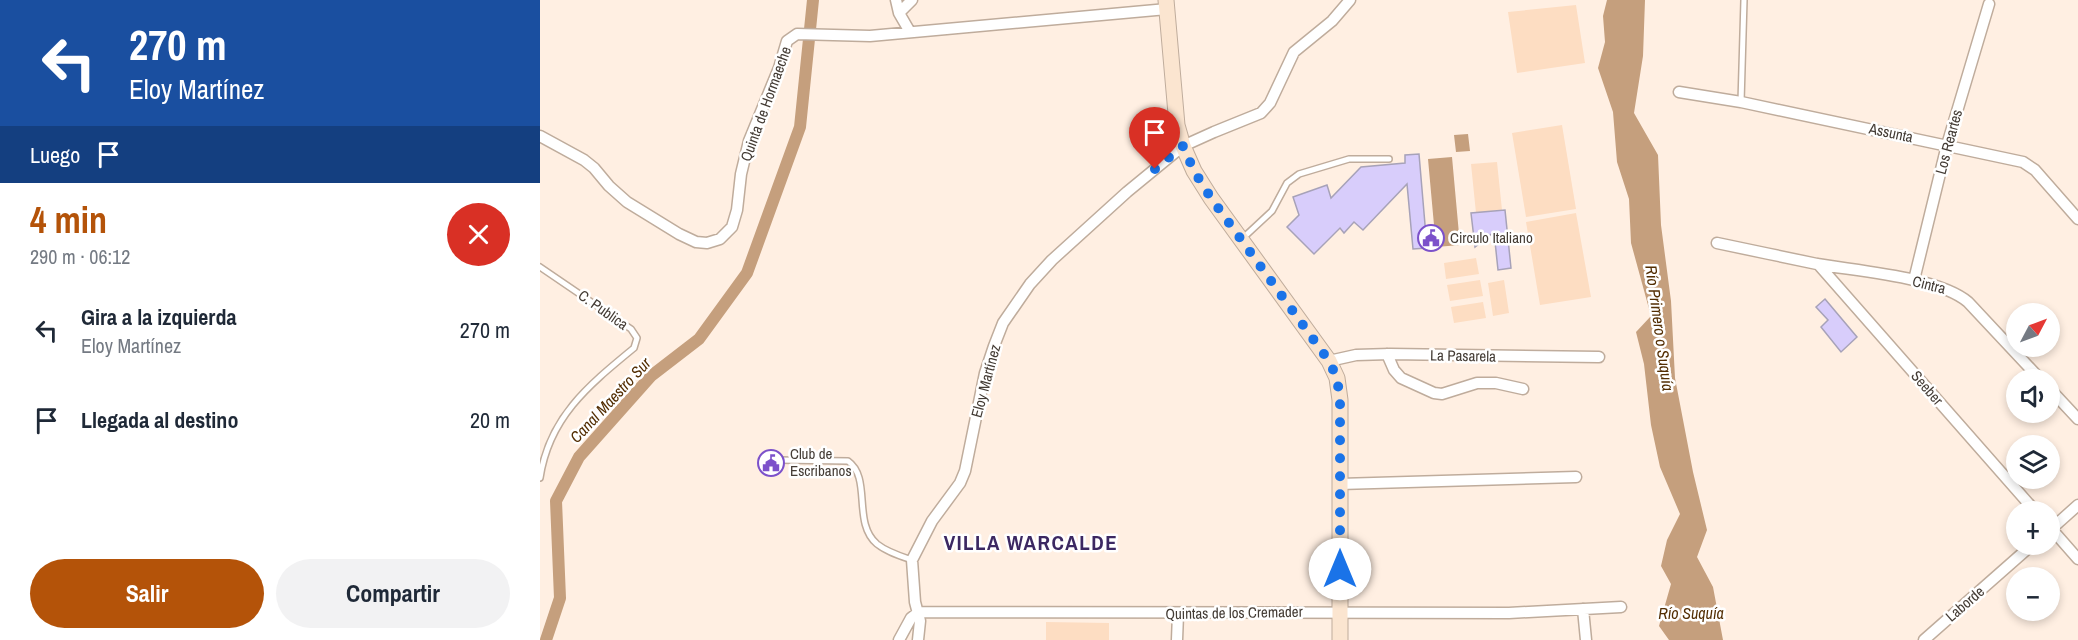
<!DOCTYPE html>
<html lang="es">
<head>
<meta charset="utf-8">
<style>
	body { margin:0; font-family:"Archivo Narrow",sans-serif; background:#f2f2f3; color:#1f2937; height:100vh; display:flex; flex-direction:column; font-size:22px; white-space:nowrap }
	* { box-sizing:border-box; margin:0 }
	p { font-size:20px; color:#747a83 }
	.icon { flex:none; width:33px; height:33px; fill:none; stroke:currentColor; stroke-width:2; stroke-linecap:round; stroke-linejoin:round }
	.map { position:relative; flex:1; overflow:hidden }
	.drawer { display:flex; flex-direction:column; background:#fff; width:540px }
	.drawer>* { flex:none }
	.hud { background:#1a4fa0; color:#fff; overflow:hidden }
	.needle { width:39px; rotate:49deg }
	.controls { position:absolute; left:1466px; top:303px; display:grid; gap:12px }
	.controls a { display:grid; place-items:center; width:54px; height:54px; border-radius:50%; background:#fff; box-shadow:0 3px 9px #0003; font-size:30px }
	.pin { position:absolute; display:grid; place-items:center; width:51px; height:51px; color:#fff; margin:-62px -26px; border-radius:50% 50% 50% 0; rotate:-45deg; box-shadow:0 0 6px #0007 }
	.pin .icon { rotate:45deg }
	.me { position:absolute; width:66px; margin:-33px; rotate:0deg; stroke-linejoin:round; filter:drop-shadow(0 0 4px #0008) }
	.turn { display:flex; align-items:center; gap:21px; height:126px; padding:0 30px; font-size:27px }
	.turn .icon { width:78px; height:78px; stroke-width:2.5 }
	.turn b { display:block; font-size:42px; line-height:51px }
	.then { display:flex; align-items:center; height:57px; padding:0 30px; background:#0003; gap:12px; font-size:22px }
	.round { display:grid; place-items:center; flex:none; width:63px; height:63px; border-radius:32px; background:#f2f2f3 }
	.overview { display:flex; align-items:center; justify-content:space-between; height:102px; padding:0 30px }
	h1 { font-size:36px; font-weight:700; line-height:45px; color:#b45309 }
	.primary-button { display:flex; gap:12px; margin-top:auto; padding:12px 30px }
	.primary-button a { flex:1; height:69px; border-radius:36px; background:#b45309; color:#fff; font-size:24px; font-weight:700; line-height:69px; text-align:center }
	.primary-button a+a { background:#f2f2f3; color:#1f2937 }
	ul { padding:0; list-style:none }
	li { display:flex; align-items:center; gap:18px; height:90px; padding:0 30px }
	li div { flex:1 }
	li b { display:block; font-size:22px }
	li em { font-style:normal }
	main { display:flex; flex:1; min-height:0 }
	.map>svg:first-child { display:block }
	.green { fill:#fdddc2 }
	.water { fill:#c59f7d }
	.lines { fill:none; stroke-linecap:round; stroke-linejoin:round }
	.canal { stroke:#c59f7d; stroke-width:12 }
	.building { fill:#d8cdfb; stroke:#a7a2b8; stroke-width:1.5 }
	.service-casing { stroke:#bfac9c; stroke-width:8 }
	.minor-casing { stroke:#bfac9c; stroke-width:13 }
	.secondary-casing { stroke:#bfac9c; stroke-width:17 }
	.service { stroke:#fff; stroke-width:5 }
	.minor { stroke:#fff; stroke-width:10 }
	.secondary { stroke:#fbe5d0; stroke-width:15 }
	.route { stroke:#1a73e8; stroke-width:10; stroke-dasharray:0 18 }
	.labels { text-anchor:middle; stroke-width:5; stroke-linejoin:round; paint-order:stroke }
	.street-label { font-size:15px; fill:#433b34; stroke:#fff }
	.poi-label { font-size:15px; fill:#433b34; stroke:#fff; text-anchor:start }
	.water-label { font-size:16px; font-style:italic; fill:#532e03; stroke:#fff }
	.district-label { font-size:21px; font-weight:bold; letter-spacing:1.5px; fill:#3c2862; stroke:#fff }
</style>
</head>
<body>
<main>
<section class="drawer">
<div class="hud">
<div class="turn"><svg class="icon" aria-label="left" viewBox="0 0 24 24"><path d="M17 20v-9H6M10 6l-5 5 5 5"/></svg><div><b>270 m</b>Eloy Martínez</div></div>
<div class="then">Luego<svg class="icon" aria-label="arrive" viewBox="0 0 24 24"><path d="M6 21V4h12l-3 4 3 4H6"/></svg></div>
</div>
<div class="overview"><div><h1>4 min</h1><p>290 m · 06:12</p></div><a class="round" style="background:#d93025;color:#fff"><svg class="icon" aria-label="close" viewBox="0 0 24 24"><path d="M6 6l12 12M18 6L6 18"/></svg></a></div>
<ul>
<li><svg class="icon" aria-label="left" viewBox="0 0 24 24"><path d="M17 20v-9H6M10 6l-5 5 5 5"/></svg><div><b>Gira a la izquierda</b><p>Eloy Martínez</p></div><em>270 m</em></li>
<li><svg class="icon" aria-label="arrive" viewBox="0 0 24 24"><path d="M6 21V4h12l-3 4 3 4H6"/></svg><div><b>Llegada al destino</b></div><em>20 m</em></li>
</ul>
<div class="primary-button"><a>Salir</a><a>Compartir</a></div>
</section>
<div class="map">
<svg width="1538" height="640" viewBox="0 0 1538 640">
	<rect width="100%" height="100%" fill="#ffefe2"/>
	<path class="green" d="M 1036,5 L 1045,63 L 977,73 L 968,12 Z
		M 1022,125 L 1036,209 L 986,217 L 972,133 Z
		M 957,162 L 962,210 L 936,213 L 931,164 Z
		M 1036,213 L 1051,297 L 1000,305 L 986,222 Z
		M 936,258 L 939,274 L 906,279 L 904,263 Z
		M 940,280 L 943,296 L 910,301 L 907,285 Z
		M 964,280 L 969,313 L 953,316 L 948,283 Z
		M 943,302 L 946,318 L 914,323 L 911,307 Z
		M 506,622 L 569,623 L 569,640 L 506,640 Z"/>
	<path class="water" d="M 1067,0 L 1105,0 L 1103,56 L 1094,113 L 1118,155 L 1121,225 L 1131,301 L 1135,378 L 1153,472 L 1167,530 L 1157,557 L 1173,587 L 1183,640 L 1129,640 L 1119,626 L 1131,584 L 1121,566 L 1127,540 L 1140,514 L 1120,467 L 1111,425 L 1104,364 L 1096,332 L 1111,316 L 1091,243 L 1089,199 L 1077,162 L 1073,112 L 1058,68 L 1065,42 L 1063,16 Z
		M 928,134 L 930,151 L 916,152 L 914,135 Z
		M 912,157 L 920,245 L 896,247 L 888,159 Z"/>
	<g class="lines">
		<path class="canal" d="M 6,640 L 20,598 L 16,501 L 39,457 L 111,376 L 159,339 L 207,273 L 260,127 L 273,0"/>
	</g>
	<path class="building" d="M 879,154 L 887,248 L 873,249 L 867,184 L 823,230 L 814,222 L 804,233 L 800,228 L 774,254 L 747,227 L 759,215 L 753,197 L 787,185 L 791,198 L 821,167 L 865,163 L 865,155 Z
		M 965,210 L 971,268 L 958,270 L 954,232 L 935,247 L 931,213 Z
		M 1285,299 L 1317,337 L 1301,352 L 1281,327 L 1288,320 L 1276,307 Z"/>
	<g class="lines">
		<defs>
			<path id="service" d="M 1201,102 L 1204,0
				M 703,238 L 732,211 L 747,183 L 759,174 L 809,159 L 849,159
				M 0,267 L 91,329 L 97,338 L 94,348 C 49,385 9,417 0,478
				M 237,460 L 308,461 C 332,478 312,523 337,544 C 347,552 360,556 372,560"/>
			<path id="minor" d="M 356,0 L 359,13 L 370,32
				M 359,13 L 372,0
				M 1139,92 L 1201,102 L 1483,162 L 1495,170 L 1538,219
				M 0,136 L 44,160 L 54,168 L 69,186 L 87,202 L 139,234 L 156,242 L 167,243 L 180,239 L 192,227 L 197,210 L 201,174 L 209,141 L 239,68 L 247,41 L 257,34 L 330,36 L 627,9
				M 1177,243 C 1210,250 1244,257 1277,264 C 1316,271 1399,277 1428,302 L 1501,380
				M 1278,264 L 1496,512
				M 1374,280 L 1407,145 L 1449,4
				M 847,354 L 854,370 L 861,378 L 894,393 L 902,394 L 937,383 L 956,383 L 983,389
				M 789,361 L 816,355 L 850,354 L 1059,357
				M 1509,388 L 1538,419
				M 800,484 L 1036,477
				M 1509,526 L 1538,559
				M 1509,531 L 1538,505
				M 1043,609 L 1046,640
				M 359,640 L 371,618 L 379,612 L 969,613 L 1081,607
				M 378,640 L 380,621 L 375,602 L 372,560 L 392,521 L 420,483 L 425,471 L 445,373 L 454,346 L 463,323 L 490,284 L 512,260 L 587,192 L 643,146 L 674,132 L 721,113 L 730,103 L 754,52 L 792,21 L 810,0
				M 637,640 L 638,614
				M 1384,640 L 1493,544"/>
			<path id="secondary" d="M 626,0 L 637,125 L 643,146 L 654,171 L 671,198 L 789,361 L 797,378 L 800,400 L 800,640"/>
		</defs>
		<use href="#service" class="service-casing"/>
		<use href="#minor" class="minor-casing"/>
		<use href="#secondary" class="secondary-casing"/>
		<use href="#service" class="service"/>
		<use href="#minor" class="minor"/>
		<use href="#secondary" class="secondary"/>
	</g>
	<g class="lines">
		<path class="route" d="M 615,169 L 643,146 L 654,171 L 671,198 L 789,361 L 797,378 L 800,400 L 800,569"/>
	</g>
	<defs>
		<symbol id="civic-ring" viewBox="-11 -11 22 22"><circle r="9.5" fill="#fff" stroke="#7c51ca" stroke-width="1.5"/><path d="M-.6-6.5H3V-4.5H.6V-3L4-1V1h2V6H-6V1h2V-1L-.6-3ZM-1.2 2.5V6h2.4V2.5Z" fill="#7c51ca"/></symbol>
	</defs>
	<g fill-rule="evenodd">
		<use href="#civic-ring" x="876" y="223" width="30" height="30"/>
		<use href="#civic-ring" x="216" y="448" width="30" height="30"/>
	</g>
	<g class="labels">
		<g class="street-label">
			<text transform="translate(226 104) rotate(-70)" y="5">Quinta de Hormaeche</text>
			<text transform="translate(1351 133) rotate(12)" y="5">Assunta</text>
			<text transform="translate(1409 142) rotate(-75)" y="5">Los Reartes</text>
			<text transform="translate(1389 285) rotate(14)" y="5">Cintra</text>
			<text transform="translate(63 310) rotate(35)" y="5">C. Publica</text>
			<text transform="translate(923 356) rotate(1)" y="5">La Pasarela</text>
			<text transform="translate(446 381) rotate(-75)" y="5">Eloy Martínez</text>
			<text transform="translate(1387 388) rotate(49)" y="5">Seeber</text>
			<text transform="translate(1425 604) rotate(-41)" y="5">Laborde</text>
			<text transform="translate(694 613) rotate(-1)" y="5">Quintas de los Cremader</text>
		</g>
		<g class="poi-label">
			<text x="910" y="243">Circulo Italiano</text>
			<text x="250" y="459">Club de<tspan x="250" dy="17">Escribanos</tspan></text>
		</g>
		<g class="water-label">
			<text transform="translate(1120 328) rotate(82)" y="6">Río Primero o Suquía</text>
			<text transform="translate(70 400) rotate(-47)" y="6">Canal Maestro Sur</text>
			<text x="1151" y="619">Río Suquía</text>
		</g>
		<g class="district-label">
			<text x="491" y="550">VILLA WARCALDE</text>
		</g>
	</g>
</svg>
<div class="controls">
<a><svg class="needle" viewBox="-14 -14 28 28"><path d="M0-13l5 13h-10z" fill="#e53935"/><path d="M0 13l5-13h-10z" fill="#747a83"/></svg></a>
<a><svg class="icon" aria-label="sound" viewBox="0 0 24 24"><path d="M4 9h4l5-4v14l-5-4H4zM17 9q2 3 0 6"/></svg></a>
<a><svg class="icon" aria-label="layers" viewBox="0 0 24 24"><path d="M12 4l9 5-9 5-9-5zM3 14l9 5 9-5"/></svg></a>
<a>+</a>
<a>−</a>
</div>
<div class="pin" style="left:615px;top:169px;background:#d93025"><svg class="icon" aria-label="arrive" viewBox="0 0 24 24"><path d="M6 21V4h12l-3 4 3 4H6"/></svg></div>
<svg class="me" style="left:800px;top:569px" viewBox="-20 -20 40 40"><circle r="19" fill="#fff"/><path d="M0-13L10 11 0 6-10 11z" fill="#1a73e8"/></svg>
</div>
</main>
</body>
</html>
